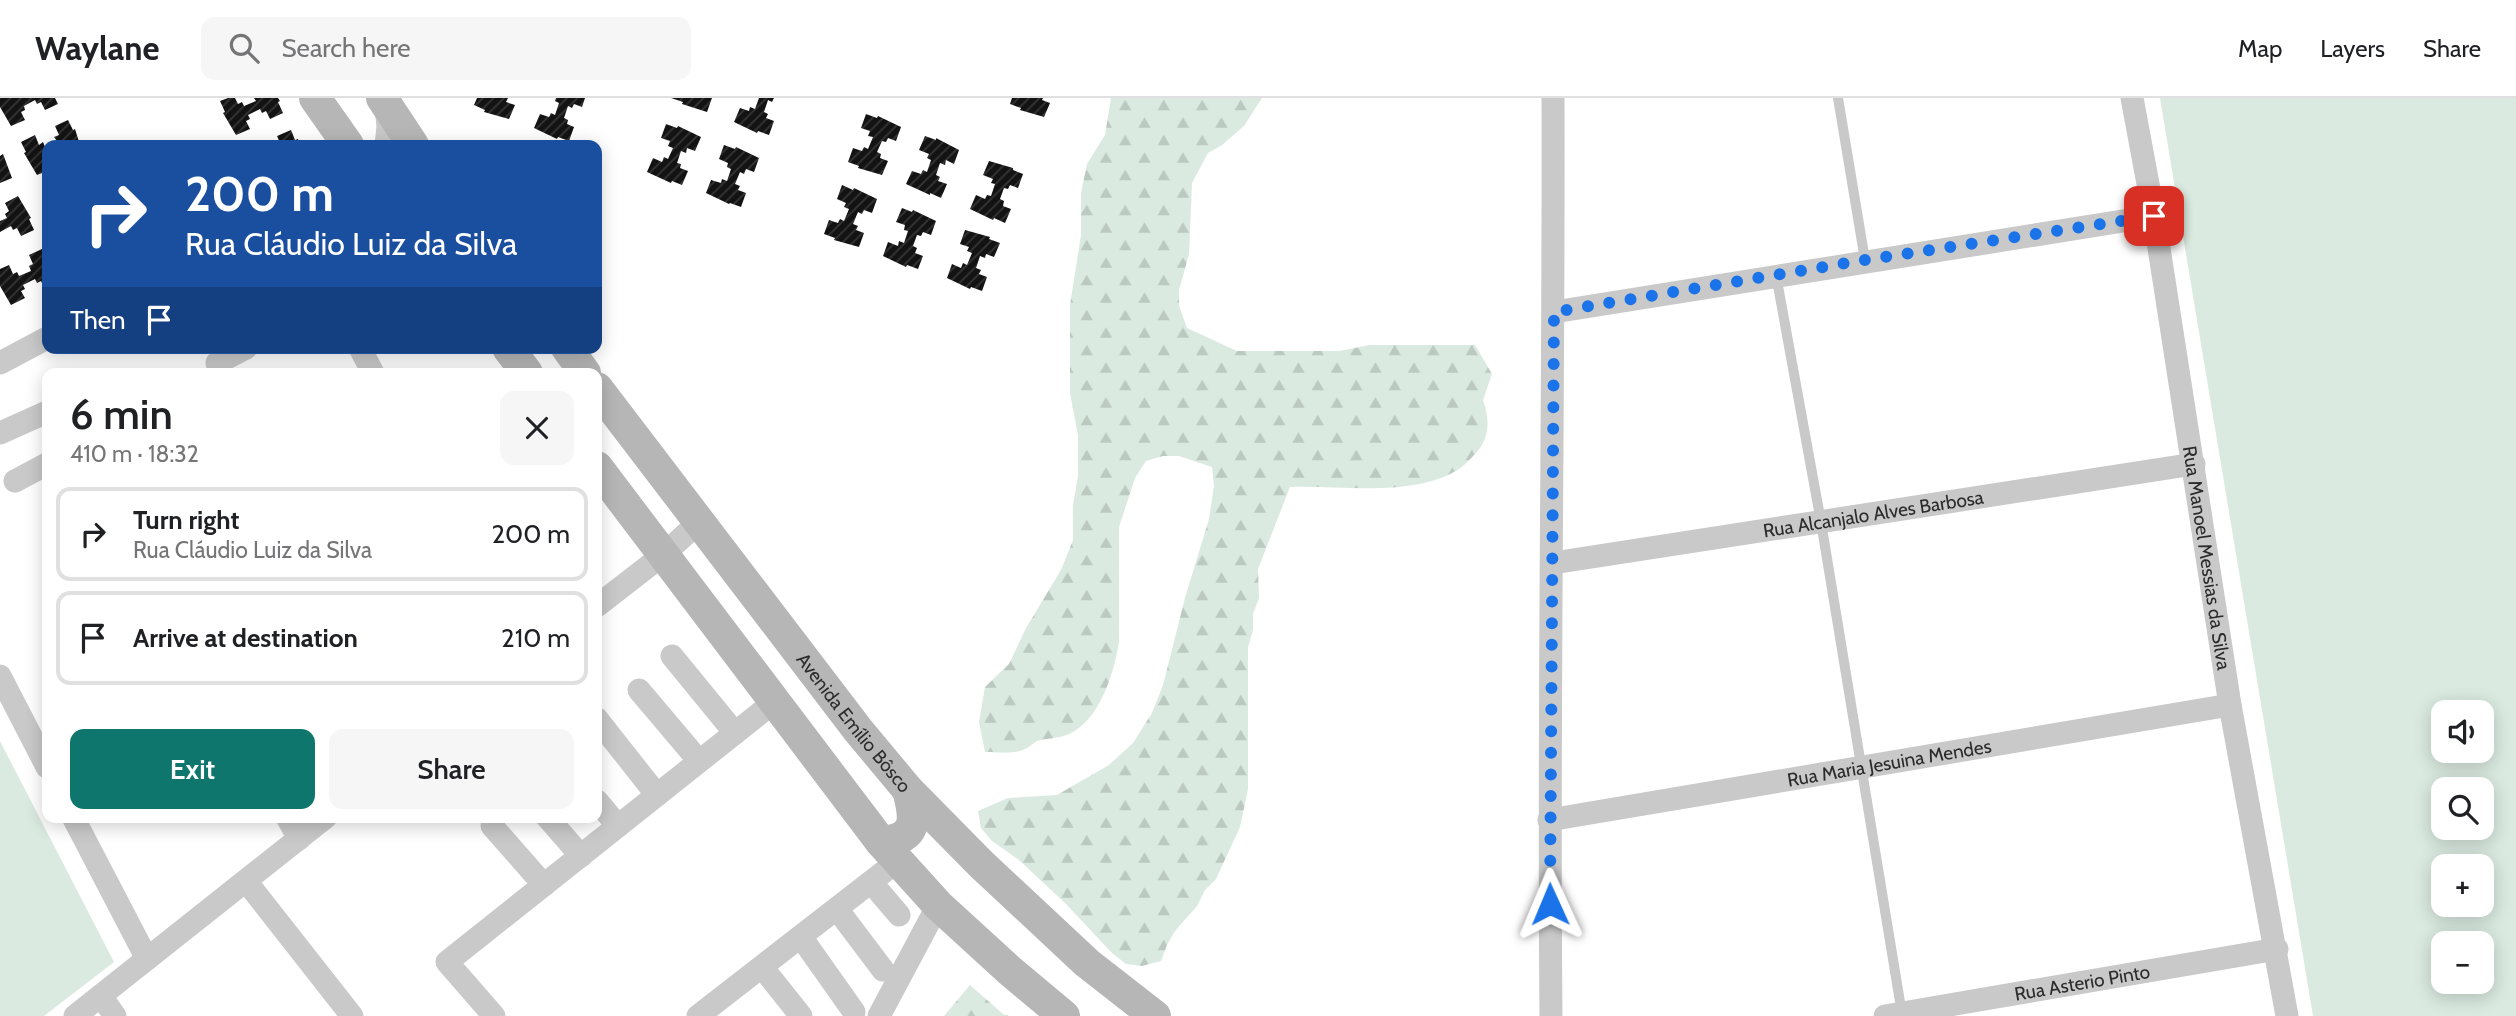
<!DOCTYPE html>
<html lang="en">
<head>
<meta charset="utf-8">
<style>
	body { margin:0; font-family:Cabin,sans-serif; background:#f6f6f6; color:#202124; height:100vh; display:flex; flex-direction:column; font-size:26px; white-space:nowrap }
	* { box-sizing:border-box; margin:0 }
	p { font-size:23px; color:#757577 }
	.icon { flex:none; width:38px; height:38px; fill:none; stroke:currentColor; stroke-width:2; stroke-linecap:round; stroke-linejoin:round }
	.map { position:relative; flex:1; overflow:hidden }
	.drawer { position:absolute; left:42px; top:270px; width:560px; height:455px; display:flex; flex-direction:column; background:#fff; border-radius:14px; box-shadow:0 4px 18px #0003 }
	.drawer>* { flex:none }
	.top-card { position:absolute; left:42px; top:42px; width:560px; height:214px; border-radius:14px; box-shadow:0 4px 18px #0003; background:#1a4fa0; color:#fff; overflow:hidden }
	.buttons { position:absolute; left:2431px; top:602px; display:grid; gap:14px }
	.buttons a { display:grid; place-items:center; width:63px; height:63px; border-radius:14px; background:#fff; box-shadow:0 4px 18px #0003; font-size:35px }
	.pin { position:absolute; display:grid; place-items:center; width:60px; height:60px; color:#fff; margin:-30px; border-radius:14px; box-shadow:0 4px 10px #0006 }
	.me { position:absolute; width:77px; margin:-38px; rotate:359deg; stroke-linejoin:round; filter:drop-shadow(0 0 5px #0008) }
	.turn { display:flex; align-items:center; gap:24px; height:147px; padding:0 28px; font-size:32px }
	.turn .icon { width:91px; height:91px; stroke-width:2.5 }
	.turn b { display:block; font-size:49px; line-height:60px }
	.then { display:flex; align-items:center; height:66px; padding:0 28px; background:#0003; gap:14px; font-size:26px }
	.round { display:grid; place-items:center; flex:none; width:74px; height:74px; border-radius:14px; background:#f6f6f6 }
	.overview { display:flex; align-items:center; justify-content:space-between; height:119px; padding:0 28px }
	h1 { font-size:42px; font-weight:600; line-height:52px }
	.action { display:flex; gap:14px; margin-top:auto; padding:14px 28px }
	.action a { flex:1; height:80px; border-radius:14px; background:#0f766e; color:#fff; font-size:28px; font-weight:600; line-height:80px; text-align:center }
	.action a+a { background:#f6f6f6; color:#202124 }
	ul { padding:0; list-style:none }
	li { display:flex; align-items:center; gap:21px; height:94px; margin:0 14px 10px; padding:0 14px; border:4px solid #e0e0e0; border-radius:14px }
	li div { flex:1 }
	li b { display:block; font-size:26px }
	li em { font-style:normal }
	header { display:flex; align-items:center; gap:42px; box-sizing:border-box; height:98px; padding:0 35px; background:#fff; border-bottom:2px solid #e0e0e0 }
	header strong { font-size:33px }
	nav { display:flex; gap:38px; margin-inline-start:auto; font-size:24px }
	.search { width:490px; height:63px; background:#f6f6f6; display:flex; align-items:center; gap:18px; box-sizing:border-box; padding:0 24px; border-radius:14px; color:#757577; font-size:26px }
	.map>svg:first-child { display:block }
	.green { fill:#daeae0; fill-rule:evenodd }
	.forest { fill:url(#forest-firs) }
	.building { fill:url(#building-hatch) }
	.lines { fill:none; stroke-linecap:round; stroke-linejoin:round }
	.lane { stroke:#c9c9c9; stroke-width:10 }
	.street { stroke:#c9c9c9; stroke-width:23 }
	.secondary { stroke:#b6b6b6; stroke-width:32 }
	.route { stroke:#1a73e8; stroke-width:12; stroke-dasharray:0 21.6 }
	.labels { text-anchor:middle; stroke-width:7; stroke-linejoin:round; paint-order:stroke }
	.street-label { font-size:19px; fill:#2c2c2c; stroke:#fff }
</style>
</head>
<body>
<header>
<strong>Waylane</strong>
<div class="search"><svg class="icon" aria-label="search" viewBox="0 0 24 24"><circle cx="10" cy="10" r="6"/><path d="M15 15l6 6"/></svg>Search here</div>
<nav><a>Map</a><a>Layers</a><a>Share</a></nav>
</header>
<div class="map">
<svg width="2516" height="918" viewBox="0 0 2516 918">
	<defs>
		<pattern id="forest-firs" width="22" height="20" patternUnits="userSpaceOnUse" patternTransform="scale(1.75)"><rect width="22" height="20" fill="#daeae0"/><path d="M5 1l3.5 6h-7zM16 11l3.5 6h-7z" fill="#bbc9c0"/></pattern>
		<pattern id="building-hatch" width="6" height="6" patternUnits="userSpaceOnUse" patternTransform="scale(1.75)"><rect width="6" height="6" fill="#131313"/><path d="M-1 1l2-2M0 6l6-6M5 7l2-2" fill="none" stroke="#363636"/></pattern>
	</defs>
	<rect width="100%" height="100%" fill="#fff"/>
	<path class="green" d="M 2160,0 L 2516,0 L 2516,918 L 2313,918 ZM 2443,614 L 2482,614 L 2482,653 L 2443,653 ZM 2443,691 L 2482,691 L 2482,730 L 2443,730 ZM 2443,768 L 2482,768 L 2482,807 L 2443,807 ZM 2443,845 L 2482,845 L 2482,884 L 2443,884 Z
		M 0,643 L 114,864 L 44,918 L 0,918 Z"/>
	<path class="forest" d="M 1111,0 L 1262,0 L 1244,28 L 1222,47 L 1208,55 L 1192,85 L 1189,156 L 1179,192 L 1179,208 L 1187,230 L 1237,253 L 1340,253 L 1369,247 L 1475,247 L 1492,276 L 1483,302 C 1490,321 1490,341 1475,356 C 1470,361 1465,367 1459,371 C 1414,400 1341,387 1290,389 L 1258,471 L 1259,500 L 1253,516 L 1253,532 L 1248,549 L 1248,691 L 1240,729 L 1216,781 L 1205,792 L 1197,808 L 1175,833 L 1167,847 L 1161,863 L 1142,868 L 1126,866 L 1112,855 L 1066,806 L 1019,762 L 992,743 L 981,730 L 978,713 L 1008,700 L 1057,697 L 1109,667 L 1133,645 L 1152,615 L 1163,587 L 1185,500 L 1209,421 L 1214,388 L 1212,369 L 1179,358 L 1163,358 L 1146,363 L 1135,380 L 1119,429 L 1119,544 C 1114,575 1100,622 1069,636 C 1058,641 1047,640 1037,643 C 1032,646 1028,650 1023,652 C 1013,656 997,654 985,654 L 979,624 L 985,589 L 1009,566 L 1026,530 L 1061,472 L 1073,442 L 1073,407 L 1078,378 L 1078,337 L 1070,295 L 1070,207 L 1081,137 L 1081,95 L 1087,66 L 1105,37 Z
		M 970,887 L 1003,916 L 1009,918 L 944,918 Z"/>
	<path class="building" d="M 0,0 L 55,0 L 58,6 L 45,12 L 41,4 L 37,6 L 35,2 L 24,8 L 25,12 L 21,14 L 25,22 L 11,28 L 0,9 Z
		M 228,0 L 235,0 L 238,6 L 242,4 L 244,8 L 256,3 L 254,0 L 278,0 L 280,3 L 278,4 L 283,15 L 270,21 L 266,13 L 262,15 L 260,11 L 248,17 L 250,21 L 246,23 L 250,31 L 236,37 L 223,15 L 225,14 L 220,3 Z
		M 477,0 L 508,0 L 506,4 L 515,7 L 509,21 L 484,14 L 485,12 L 474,7 Z
		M 556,0 L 585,0 L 582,9 L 574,6 L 572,10 L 568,8 L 564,20 L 568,22 L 567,26 L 574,29 L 569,43 L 558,39 L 557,41 L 534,30 L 540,16 L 549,19 L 551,15 L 555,17 L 559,5 L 555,3 Z
		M 671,0 L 712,0 L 707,14 L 682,6 L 683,4 Z
		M 759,0 L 774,0 L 772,4 L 768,2 L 764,14 L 768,16 L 766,20 L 774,23 L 769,37 L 758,33 L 757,35 L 734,24 L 740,10 L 749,13 L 750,9 L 755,11 Z
		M 1012,0 L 1043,0 L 1042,2 L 1050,5 L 1044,19 L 1020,12 L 1021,10 L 1010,6 Z
		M 866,16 L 877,20 L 878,18 L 901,29 L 896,43 L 888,40 L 886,44 L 882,43 L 877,54 L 881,56 L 880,60 L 888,63 L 882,77 L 858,70 L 859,68 L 848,64 L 853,50 L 862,53 L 864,49 L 868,51 L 873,39 L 868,38 L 870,33 L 861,30 Z
		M 68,22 L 73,32 L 75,31 L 80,47 L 48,47 L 57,43 L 54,39 L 59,37 L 55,28 Z
		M 666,26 L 677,30 L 678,28 L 701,39 L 695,53 L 687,50 L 686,55 L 681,53 L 677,65 L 681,66 L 680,70 L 688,73 L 682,87 L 672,83 L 671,85 L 647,74 L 653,60 L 662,64 L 664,59 L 668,61 L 673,50 L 668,48 L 670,43 L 661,40 Z
		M 291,32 L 295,42 L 298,41 L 300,47 L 281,47 L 277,38 Z
		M 35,37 L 39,47 L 43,44 L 45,49 L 47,48 L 47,73 L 37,77 L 24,55 L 26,54 L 21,44 Z
		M 925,38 L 936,42 L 936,40 L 959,52 L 954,66 L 946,62 L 945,67 L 940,65 L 936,77 L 940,79 L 938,83 L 947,86 L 941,100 L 930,95 L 930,97 L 906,86 L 912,73 L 921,76 L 923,72 L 927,74 L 931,62 L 927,60 L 929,56 L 919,52 Z
		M 724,47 L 735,51 L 736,49 L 759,60 L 754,74 L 746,71 L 744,76 L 740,74 L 735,86 L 740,88 L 738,92 L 746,95 L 741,109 L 730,105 L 729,106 L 706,95 L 711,82 L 721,85 L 722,81 L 727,83 L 731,71 L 727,69 L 728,65 L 719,61 Z
		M 3,56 L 12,80 L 0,85 L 0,58 Z
		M 989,63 L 1013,70 L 1013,72 L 1023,76 L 1018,90 L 1010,87 L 1008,91 L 1004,90 L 1000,101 L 1004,103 L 1003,108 L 1011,111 L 1005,125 L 994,120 L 993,122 L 970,111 L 976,97 L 985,101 L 987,97 L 991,98 L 995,86 L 991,85 L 993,81 L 983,77 Z
		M 842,87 L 853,92 L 854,90 L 877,101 L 872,115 L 864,112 L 862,116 L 858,114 L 853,126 L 858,128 L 856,132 L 864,135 L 859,149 L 834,142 L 835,140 L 824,136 L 829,122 L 838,125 L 840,121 L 844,123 L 849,111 L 844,109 L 846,105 L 837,101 Z
		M 18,98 L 31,120 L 29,121 L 34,132 L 21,138 L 17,130 L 13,132 L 11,128 L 0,134 L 0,123 L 7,120 L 5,116 L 9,113 L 5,105 Z
		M 902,110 L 912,114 L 913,112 L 936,123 L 931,137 L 923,134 L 921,138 L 917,137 L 913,148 L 917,150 L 915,155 L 923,158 L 918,171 L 907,167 L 906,169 L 883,158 L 888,144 L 898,148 L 899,143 L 904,145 L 908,133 L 904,132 L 905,127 L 896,124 Z
		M 965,132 L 990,139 L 989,141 L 1000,145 L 994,159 L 986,156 L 985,160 L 980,158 L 976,170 L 981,172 L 979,176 L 987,179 L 982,193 L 971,189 L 970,191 L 947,180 L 952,166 L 961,170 L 963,165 L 967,167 L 972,155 L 967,153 L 969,149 L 960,146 Z
		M 42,151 L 47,162 L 47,190 L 45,191 L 41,183 L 37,185 L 35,181 L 23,187 L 25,191 L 21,193 L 25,200 L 11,207 L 0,188 L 0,171 L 9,167 L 13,176 L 17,174 L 19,178 L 31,173 L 29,168 L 33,166 L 29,157 Z"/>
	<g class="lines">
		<path class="lane" d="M 1838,0 L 1865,162
			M 1776,177 L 1821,424 L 1902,916"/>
		<g class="street">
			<path id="s1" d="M 2132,0 L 2154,118 L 2230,607 L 2287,918"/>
			<path d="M 386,7 L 388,29 L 386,47"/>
			<path d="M 1554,214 L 2154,118"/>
			<path d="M 360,250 L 373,275"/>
			<path d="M 0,265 L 47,240"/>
			<path d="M 217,265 L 246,250"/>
			<path d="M 0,335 L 47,314"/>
			<path d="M 15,383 L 47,366"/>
			<path id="s2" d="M 1553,465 L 2194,366"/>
			<path d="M 597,508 L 664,456 L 699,424"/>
			<path d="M 672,558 L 735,635"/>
			<path d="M 0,578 L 47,669"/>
			<path d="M 639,592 L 699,663"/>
			<path d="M 597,621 L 657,697"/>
			<path d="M 597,703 L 618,728"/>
			<path d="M 73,719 L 147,861"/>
			<path d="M 287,719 L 299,741"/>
			<path d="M 547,719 L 581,758"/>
			<path id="s3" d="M 1549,722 L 2230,607"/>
			<path d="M 492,728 L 544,787"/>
			<path d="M 246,783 L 352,918"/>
			<path d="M 871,784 L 899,817"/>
			<path d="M 837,811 L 883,872"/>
			<path d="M 801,839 L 854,914"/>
			<path d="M 762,869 L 801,918"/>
			<path d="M 101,898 L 115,918"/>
			<path d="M 75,918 L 326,719"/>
			<path d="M 494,918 L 447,864 L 774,604"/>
			<path d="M 698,918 L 899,762"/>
			<path d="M 879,918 L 938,807"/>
			<path d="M 1551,918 C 1548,612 1554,306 1553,0"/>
			<path id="s4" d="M 1885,918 L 2277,851"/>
		</g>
		<g class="secondary">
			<path d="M 315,0 L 348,47"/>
			<path d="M 382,0 L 413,47"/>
			<path d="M 508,250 L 527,275"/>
			<path d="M 567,250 L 585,275"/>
			<path id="s5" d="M 597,290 L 858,632 L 908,692 L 981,766 L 1087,865 L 1155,918"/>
			<path d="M 597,369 L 881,744 L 938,807 L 1009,872 L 1064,918"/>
			<path d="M 881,744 C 918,741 916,722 908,692"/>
		</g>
	</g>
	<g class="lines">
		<path class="route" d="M 1550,806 L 1554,214 L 1865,162 L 2154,118"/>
	</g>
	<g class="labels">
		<g class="street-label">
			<text dy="7" stroke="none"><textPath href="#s2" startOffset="324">Rua Alcanjalo Alves Barbosa</textPath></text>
			<text dy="7" stroke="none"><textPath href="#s1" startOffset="466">Rua Manoel Messias da Silva</textPath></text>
			<text dy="7" stroke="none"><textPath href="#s5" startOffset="422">Avenida Emílio Bôsco</textPath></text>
			<text dy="7" stroke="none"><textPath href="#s3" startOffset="345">Rua Maria Jesuina Mendes</textPath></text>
			<text dy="7" stroke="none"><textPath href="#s4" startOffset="200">Rua Asterio Pinto</textPath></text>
		</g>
	</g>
</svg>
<div class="buttons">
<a><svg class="icon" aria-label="sound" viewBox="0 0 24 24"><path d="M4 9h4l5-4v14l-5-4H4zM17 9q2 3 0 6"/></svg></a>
<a><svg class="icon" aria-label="search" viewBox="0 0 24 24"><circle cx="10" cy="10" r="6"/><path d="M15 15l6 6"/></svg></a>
<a>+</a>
<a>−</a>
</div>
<div class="pin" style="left:2154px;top:118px;background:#d93025"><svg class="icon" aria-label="arrive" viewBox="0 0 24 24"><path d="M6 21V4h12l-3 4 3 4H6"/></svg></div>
<svg class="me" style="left:1550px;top:806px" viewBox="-20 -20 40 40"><path d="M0-17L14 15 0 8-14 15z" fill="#1a73e8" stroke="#fff" stroke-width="4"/></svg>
<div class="top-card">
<div class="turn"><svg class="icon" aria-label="right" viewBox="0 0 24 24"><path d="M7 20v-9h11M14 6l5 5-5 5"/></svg><div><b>200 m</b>Rua Cláudio Luiz da Silva</div></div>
<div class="then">Then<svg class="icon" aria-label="arrive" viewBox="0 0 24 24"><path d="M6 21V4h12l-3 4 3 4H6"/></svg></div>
</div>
<section class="drawer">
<div class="overview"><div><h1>6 min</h1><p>410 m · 18:32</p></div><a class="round"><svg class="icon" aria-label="close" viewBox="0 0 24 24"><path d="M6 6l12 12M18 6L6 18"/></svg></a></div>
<ul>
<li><svg class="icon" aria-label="right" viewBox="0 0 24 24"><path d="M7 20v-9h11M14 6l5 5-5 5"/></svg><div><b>Turn right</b><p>Rua Cláudio Luiz da Silva</p></div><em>200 m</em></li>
<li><svg class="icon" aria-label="arrive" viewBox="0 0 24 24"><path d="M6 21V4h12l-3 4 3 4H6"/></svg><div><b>Arrive at destination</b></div><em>210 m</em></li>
</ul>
<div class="action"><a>Exit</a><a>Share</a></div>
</section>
</div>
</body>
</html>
